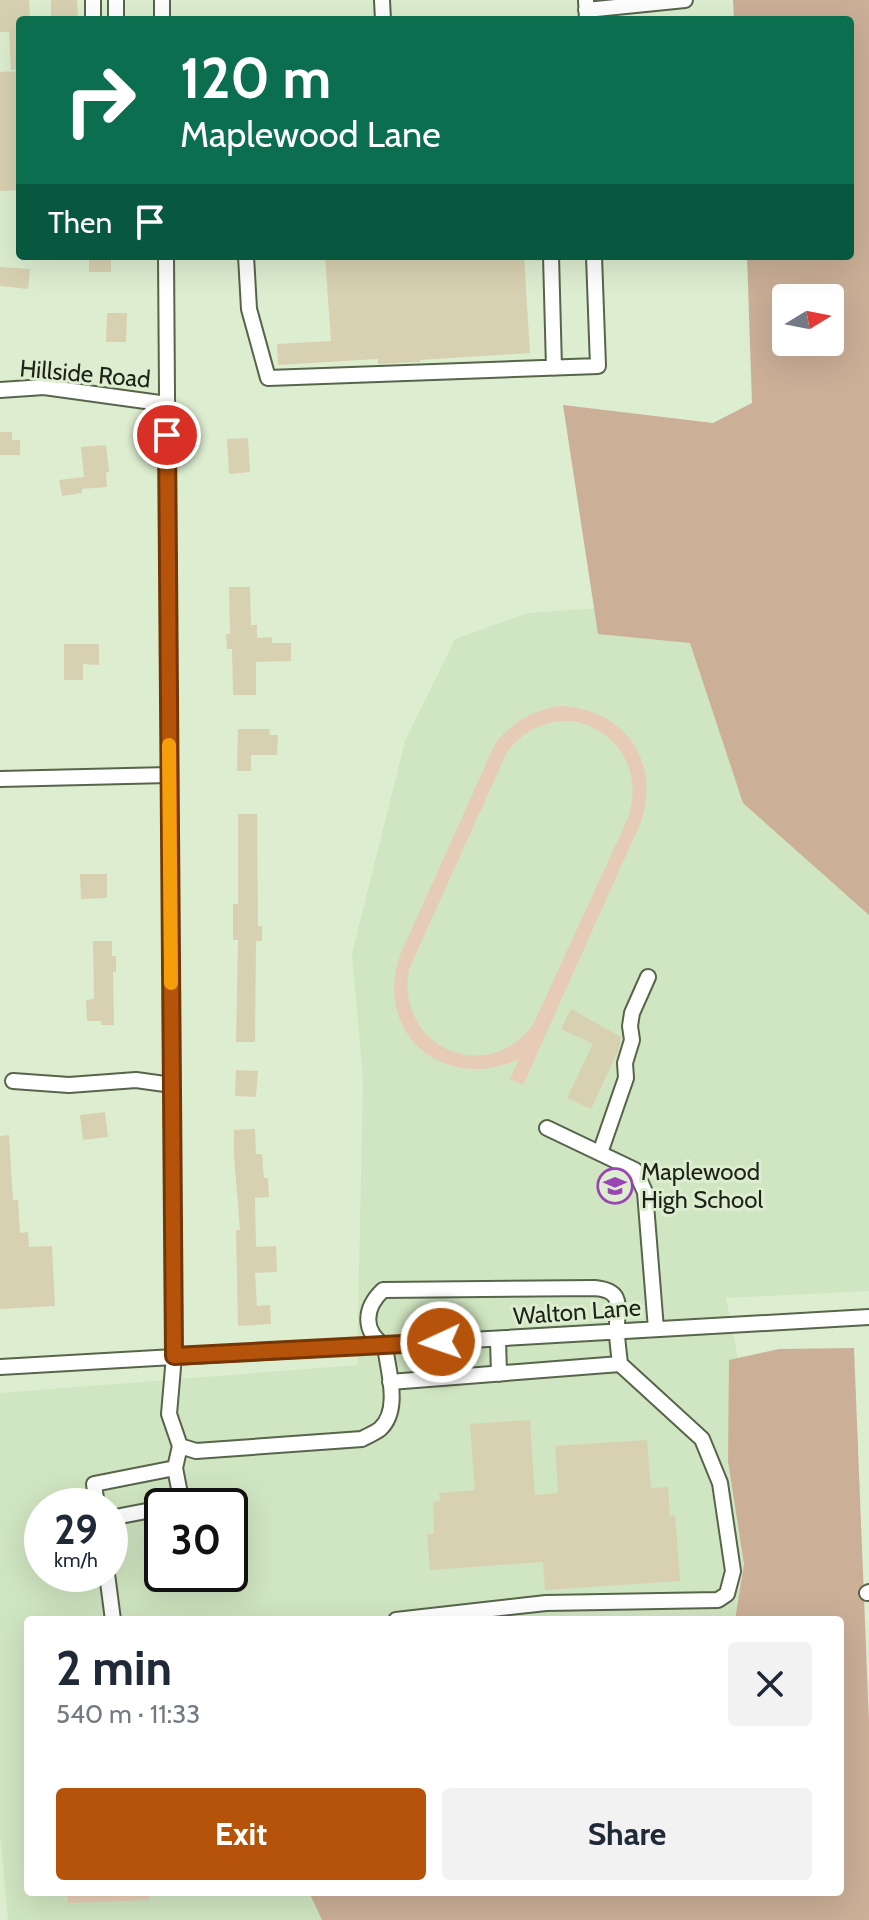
<!DOCTYPE html>
<html lang="en">
<head>
<meta charset="utf-8">
<style>
	body { margin:0; font-family:Cabin,sans-serif; background:#f2f2f3; color:#1f2937; height:100vh; display:flex; flex-direction:column; font-size:30px; white-space:nowrap }
	* { box-sizing:border-box; margin:0 }
	p { font-size:26px; color:#747a83 }
	.icon { flex:none; width:44px; height:44px; fill:none; stroke:currentColor; stroke-width:2; stroke-linecap:round; stroke-linejoin:round }
	.map { position:relative; flex:1; overflow:hidden }
	.panel { position:absolute; left:24px; top:1616px; width:820px; height:280px; display:flex; flex-direction:column; background:#fff; border-radius:8px; box-shadow:0 8px 32px #0002 }
	.panel>* { flex:none }
	.top-card { position:absolute; left:16px; top:16px; width:838px; height:244px; border-radius:8px; box-shadow:0 8px 32px #0002; background:#0b6e4f; color:#fff; overflow:hidden }
	.needle { width:52px; rotate:80deg }
	.buttons { position:absolute; left:772px; top:284px; display:grid; gap:16px }
	.buttons a { display:grid; place-items:center; width:72px; height:72px; border-radius:8px; background:#fff; box-shadow:0 8px 32px #0002; font-size:40px }
	.speed { position:absolute; left:24px; top:1488px; display:flex; gap:16px; font-size:40px; font-weight:700; text-align:center }
	.speed>* { display:grid; place-content:center; width:104px; height:104px; border-radius:50%; background:#fff; box-shadow:0 8px 32px #0002; line-height:1 }
	.speed small { font-size:20px; font-weight:400 }
	.speed .limit { border:4px solid #111; border-radius:12px; background:#fff; color:#111 }
	.pin { position:absolute; display:grid; place-items:center; width:68px; height:68px; color:#fff; margin:-34px; border:4px solid #fff; border-radius:50%; box-shadow:0 2px 8px #0007 }
	.me { position:absolute; width:88px; margin:-44px; rotate:267deg; stroke-linejoin:round; filter:drop-shadow(0 0 6px #0008) }
	.turn { display:flex; align-items:center; gap:28px; height:168px; padding:0 32px; font-size:36px }
	.turn .icon { width:104px; height:104px; stroke-width:2.5 }
	.turn b { display:block; font-size:56px; line-height:68px }
	.then { display:flex; align-items:center; height:76px; padding:0 32px; background:#0003; gap:16px; font-size:30px }
	.round { display:grid; place-items:center; flex:none; width:84px; height:84px; border-radius:8px; background:#f2f2f3 }
	.overview { display:flex; align-items:center; justify-content:space-between; height:136px; padding:0 32px }
	h1 { font-size:48px; font-weight:700; line-height:60px }
	.button { display:flex; gap:16px; margin-top:auto; padding:16px 32px }
	.button a { flex:1; height:92px; border-radius:8px; background:#b45309; color:#fff; font-size:32px; font-weight:700; line-height:92px; text-align:center }
	.button a+a { background:#f2f2f3; color:#1f2937 }
	.map>svg:first-child { display:block }
	.built { fill:#d0e5c1; fill-rule:evenodd }
	.green { fill:#e6ccb7; fill-rule:evenodd }
	.forest { fill:#cbaf97; fill-rule:evenodd }
	.building { fill:#d8d1b1 }
	.lines { fill:none; stroke-linecap:round; stroke-linejoin:round }
	.minor-casing { stroke:#57654b; stroke-width:18 }
	.minor { stroke:#fff; stroke-width:14 }
	.route-casing { stroke:#753606; stroke-width:20 }
	.route { stroke:#b45309; stroke-width:14 }
	.slow { stroke:#f59e0b; stroke-width:14 }
	.labels { text-anchor:middle; stroke-width:6; stroke-linejoin:round; paint-order:stroke }
	.street-label { font-size:24px; fill:#1d2318; stroke:#ddeed0 }
	.poi-label { font-size:24px; fill:#1d2318; stroke:#ddeed0; text-anchor:start }
</style>
</head>
<body>
<div class="map">
<svg width="869" height="1920" viewBox="0 0 869 1920">
	<rect width="100%" height="100%" fill="#ddeed0"/>
	<path class="built" d="M 827,592 L 869,699 L 869,1291 L 726,1298 L 737,1354 L 756,1573 L 750,1620 L 28,1620 L 28,1892 L 584,1892 L 478,1920 L 8,1920 L 0,1832 L 0,1393 L 357,1365 L 363,1080 L 352,953 L 405,741 L 455,639 L 528,613 ZM 42,1506 L 110,1506 L 110,1574 L 42,1574 ZM 162,1506 L 230,1506 L 230,1574 L 162,1574 Z"/>
	<path class="green" d="M 560,706 C 626,709 662,763 640,824 L 523,1085 L 510,1079 L 519,1059 C 444,1094 371,1033 401,953 L 495,744 C 512,722 533,710 560,706 ZM 572,721 C 620,730 643,773 628,818 L 533,1025 C 485,1088 395,1046 409,969 L 507,752 C 524,730 545,720 572,721 Z
		M 67,1892 L 149,1892 L 149,1900 L 68,1903 Z"/>
	<path class="forest" d="M 733,0 L 869,0 L 869,915 L 743,803 L 690,643 L 598,634 L 563,405 L 713,423 L 752,403 L 747,256 L 850,256 L 850,20 L 734,20 ZM 786,298 L 830,298 L 830,342 L 786,342 Z
		M 854,1348 L 869,1722 L 869,1920 L 322,1920 L 309,1892 L 840,1892 L 840,1620 L 735,1620 L 744,1564 L 728,1461 L 729,1360 L 779,1349 Z"/>
	<path class="building" d="M 0,0 L 29,0 L 30,20 L 20,20 L 20,70 L 11,70 L 9,32 L 0,32 Z
		M 51,0 L 77,0 L 78,20 L 51,20 Z
		M 20,71 L 20,190 L 0,191 L 0,72 Z
		M 89,256 L 111,256 L 111,272 L 89,272 Z
		M 325,256 L 524,256 L 530,353 L 420,360 L 420,362 L 378,364 L 378,359 L 278,365 L 277,344 L 331,341 Z
		M 0,267 L 30,269 L 28,289 L 0,286 Z
		M 107,313 L 127,313 L 126,342 L 106,342 Z
		M 0,432 L 12,432 L 12,440 L 20,440 L 20,455 L 0,455 Z
		M 248,438 L 250,472 L 229,474 L 227,439 Z
		M 106,445 L 109,472 L 106,472 L 107,487 L 82,489 L 82,493 L 62,496 L 59,480 L 84,477 L 81,447 Z
		M 229,587 L 250,587 L 251,625 L 257,625 L 257,638 L 272,637 L 272,643 L 291,643 L 291,661 L 256,662 L 256,695 L 233,695 L 232,649 L 227,649 L 226,634 L 230,634 Z
		M 64,644 L 99,644 L 99,665 L 83,664 L 83,680 L 64,680 Z
		M 238,729 L 269,729 L 270,735 L 278,735 L 277,755 L 251,755 L 251,771 L 237,771 Z
		M 238,814 L 257,814 L 258,926 L 262,926 L 262,941 L 256,941 L 255,1042 L 236,1042 L 238,940 L 233,940 L 233,904 L 238,904 Z
		M 80,874 L 107,874 L 107,898 L 81,899 Z
		M 93,941 L 112,941 L 112,956 L 116,956 L 116,972 L 113,972 L 114,1025 L 101,1025 L 101,1021 L 87,1021 L 86,1000 L 94,999 Z
		M 571,1009 L 621,1037 L 619,1049 L 591,1109 L 567,1098 L 593,1044 L 561,1029 Z
		M 236,1070 L 258,1071 L 256,1097 L 235,1096 Z
		M 105,1112 L 108,1137 L 83,1140 L 80,1115 Z
		M 255,1129 L 256,1154 L 262,1154 L 264,1178 L 268,1178 L 269,1197 L 255,1198 L 256,1247 L 276,1246 L 277,1272 L 255,1273 L 257,1306 L 270,1305 L 271,1324 L 238,1326 L 236,1230 L 240,1230 L 234,1156 L 234,1130 Z
		M 9,1135 L 13,1200 L 18,1200 L 20,1233 L 28,1232 L 29,1247 L 52,1246 L 55,1306 L 0,1309 L 0,1136 Z
		M 530,1420 L 535,1495 L 558,1493 L 555,1446 L 647,1440 L 651,1488 L 668,1487 L 670,1516 L 675,1515 L 680,1581 L 545,1590 L 543,1562 L 430,1570 L 427,1534 L 434,1534 L 433,1502 L 440,1501 L 439,1493 L 475,1490 L 470,1424 Z"/>
	<g class="lines">
		<defs>
			<path id="minor" d="M 93,0 L 93,20
				M 116,0 L 116,20
				M 162,0 L 162,20
				M 382,0 L 383,20
				M 586,0 L 587,20
				M 586,10 L 685,0
				M 166,256 L 174,1356 L 169,1414 L 180,1446 L 196,1451 L 362,1439 C 367,1436 375,1433 380,1429 C 401,1410 388,1371 385,1346 C 362,1331 364,1308 383,1290 L 595,1288 C 626,1291 616,1308 617,1331 C 617,1342 619,1353 620,1364 L 390,1382
				M 246,256 L 249,309 L 268,378 L 598,366 L 594,256
				M 551,256 L 554,368
				M 0,390 L 44,387 L 167,404
				M 0,779 L 169,775
				M 13,1081 L 69,1085 L 136,1080 L 172,1085
				M 547,1128 L 635,1170 L 645,1192 L 656,1329
				M 600,1153 L 626,1078 L 625,1063 L 632,1040 L 630,1026 L 632,1013 L 648,977
				M 498,1339 L 499,1374
				M 0,1367 L 869,1317
				M 97,1506 L 94,1484 L 175,1468
				M 174,1506 L 182,1504 L 175,1468 L 180,1446
				M 110,1518 L 162,1508
				M 107,1574 L 113,1620
				M 867,1593 L 869,1592
				M 396,1620 L 546,1603 L 718,1600 L 727,1594 L 733,1571 L 720,1483 L 702,1439 L 620,1364"/>
		</defs>
		<use href="#minor" class="minor-casing"/>
		<use href="#minor" class="minor"/>
	</g>
	<g class="lines">
		<defs>
			<path id="route" d="M 167,435 L 174,1356 L 441,1342"/>
		</defs>
		<use href="#route" class="route-casing"/>
		<use href="#route" class="route"/>
		<path class="slow" d="M 169,745 L 171,983"/>
	</g>
	<defs>
		<symbol id="school-ring" viewBox="-11 -11 22 22"><circle r="9.5" fill="#ddeed0" stroke="#9945b3" stroke-width="1.5"/><path d="M0-5L7-2L0 1L-7-2ZM-4 1L0 2.5L4 1V4Q0 6-4 4Z" fill="#9945b3"/></symbol>
	</defs>
	<g fill-rule="evenodd">
		<use href="#school-ring" x="595" y="1166" width="40" height="40"/>
	</g>
	<g class="labels">
		<g class="street-label">
			<text transform="translate(85 374) rotate(5)" y="8">Hillside Road</text>
			<text transform="translate(577 1312) rotate(-4)" y="8">Walton Lane</text>
		</g>
		<g class="poi-label">
			<text x="641" y="1180">Maplewood<tspan x="641" dy="28">High School</tspan></text>
		</g>
	</g>
</svg>
<div class="buttons">
<a><svg class="needle" viewBox="-14 -14 28 28"><path d="M0-13l5 13h-10z" fill="#e53935"/><path d="M0 13l5-13h-10z" fill="#747a83"/></svg></a>
</div>
<div class="speed"><div>29<small>km/h</small></div><div class="limit">30</div></div>
<div class="pin" style="left:167px;top:435px;background:#d93025"><svg class="icon" aria-label="arrive" viewBox="0 0 24 24"><path d="M6 21V4h12l-3 4 3 4H6"/></svg></div>
<svg class="me" style="left:441px;top:1342px" viewBox="-20 -20 40 40"><circle r="17" fill="#b45309" stroke="#fff" stroke-width="3"/><path d="M0-11L8 9 0 5-8 9z" fill="#fff"/></svg>
<div class="top-card">
<div class="turn"><svg class="icon" aria-label="right" viewBox="0 0 24 24"><path d="M7 20v-9h11M14 6l5 5-5 5"/></svg><div><b>120 m</b>Maplewood Lane</div></div>
<div class="then">Then<svg class="icon" aria-label="arrive" viewBox="0 0 24 24"><path d="M6 21V4h12l-3 4 3 4H6"/></svg></div>
</div>
<section class="panel">
<div class="overview"><div><h1>2 min</h1><p>540 m · 11:33</p></div><a class="round"><svg class="icon" aria-label="close" viewBox="0 0 24 24"><path d="M6 6l12 12M18 6L6 18"/></svg></a></div>
<div class="button"><a>Exit</a><a>Share</a></div>
</section>
</div>
</body>
</html>
